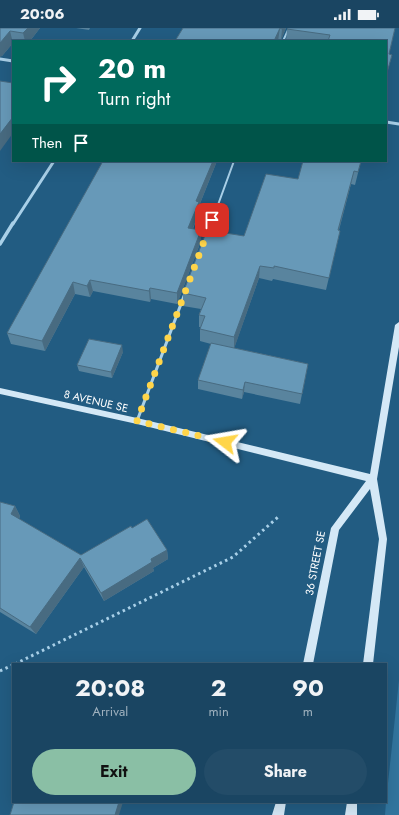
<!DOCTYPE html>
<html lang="en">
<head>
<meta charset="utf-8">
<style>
	body { margin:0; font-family:Jost,sans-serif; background:#234c68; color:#f1f3f6; height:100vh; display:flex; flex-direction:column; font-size:15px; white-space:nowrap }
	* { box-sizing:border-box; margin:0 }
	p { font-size:13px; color:#9fb1be }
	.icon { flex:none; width:22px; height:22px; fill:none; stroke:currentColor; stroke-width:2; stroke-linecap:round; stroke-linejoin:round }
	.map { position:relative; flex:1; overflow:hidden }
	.side { position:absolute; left:12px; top:635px; width:375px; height:140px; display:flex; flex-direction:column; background:#1a4562; border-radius:0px; box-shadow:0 4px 16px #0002,0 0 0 1px #385d77 }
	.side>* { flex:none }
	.top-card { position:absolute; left:12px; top:12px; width:375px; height:122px; border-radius:0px; box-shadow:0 4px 16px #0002,0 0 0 1px #385d77; background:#00695c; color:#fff; overflow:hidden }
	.pin { position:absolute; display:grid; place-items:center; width:34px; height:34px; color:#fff; margin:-17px; border-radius:8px; box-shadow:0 2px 6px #0006 }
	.me { position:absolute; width:44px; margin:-22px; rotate:284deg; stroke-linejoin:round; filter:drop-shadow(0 0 3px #0008) }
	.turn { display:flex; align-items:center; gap:14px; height:84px; padding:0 20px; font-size:18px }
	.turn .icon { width:52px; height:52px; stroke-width:2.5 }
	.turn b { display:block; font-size:28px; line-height:34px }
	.then { display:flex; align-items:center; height:38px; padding:0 20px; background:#0003; gap:8px; font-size:15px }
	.eta { display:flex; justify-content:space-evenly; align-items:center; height:68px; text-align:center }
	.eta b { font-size:24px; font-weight:700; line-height:28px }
	.cta { display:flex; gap:8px; margin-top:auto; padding:8px 20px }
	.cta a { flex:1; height:46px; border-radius:24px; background:#8abfa5; color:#111; font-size:16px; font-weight:700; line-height:46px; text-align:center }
	.cta a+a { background:#234c68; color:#f1f3f6 }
	.status { display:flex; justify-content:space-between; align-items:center; height:28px; padding:0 20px; background:#1a4562; direction:ltr }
	.status svg { height:11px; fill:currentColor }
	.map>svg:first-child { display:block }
	.green { fill:#32759e }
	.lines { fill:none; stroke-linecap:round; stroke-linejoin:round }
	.path { stroke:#a9d0e8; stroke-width:3; stroke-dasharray:2.5 3.5; stroke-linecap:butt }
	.lane-far1 { stroke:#a9d0e8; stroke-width:2 }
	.lane { stroke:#a9d0e8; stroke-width:3 }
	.street-far1 { stroke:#a9d0e8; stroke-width:3 }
	.street { stroke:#a9d0e8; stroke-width:3.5 }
	.secondary { fill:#d4e8f6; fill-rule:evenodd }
	.wall { fill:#59849e }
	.shaded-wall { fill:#486b81 }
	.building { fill:#6799b8; stroke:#486b81 }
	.route { stroke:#ffd54a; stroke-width:7; stroke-dasharray:0 12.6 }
	.labels { text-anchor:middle; stroke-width:3.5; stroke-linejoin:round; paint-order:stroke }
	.street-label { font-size:11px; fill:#fff; stroke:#225c82 }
</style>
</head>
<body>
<div class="status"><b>20:06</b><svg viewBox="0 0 49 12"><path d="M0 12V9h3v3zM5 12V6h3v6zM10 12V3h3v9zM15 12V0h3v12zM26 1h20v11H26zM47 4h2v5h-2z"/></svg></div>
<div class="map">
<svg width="399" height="787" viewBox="0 0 399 787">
	<rect width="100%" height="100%" fill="#225c82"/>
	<path class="green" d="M 399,652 L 399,787 L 385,787 L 386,774 Z"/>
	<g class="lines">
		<path class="path" d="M 15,636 L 233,529 L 278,489
			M 0,643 L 13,637"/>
		<path class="lane-far1" d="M 283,13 L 289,0
			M 211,196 L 234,133"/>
		<path class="lane" d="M 208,204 L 211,195
			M 137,393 L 184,268"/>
		<path class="street-far1" d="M 132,13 L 140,0
			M 0,31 L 13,33
			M 386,94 L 399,96
			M 13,196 L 54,133"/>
		<path class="street" d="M 0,216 L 13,195"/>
		<path class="secondary" d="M 399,294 L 399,319 L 377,451 L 387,511 L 373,636 L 363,636 L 379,511 L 370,461 L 339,502 L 313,636 L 303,636 L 331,500 L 366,453 L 137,396 L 0,366 L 0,360 L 137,390 L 370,446 L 395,297 Z
			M 276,774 L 286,774 L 284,787 L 272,787 Z
			M 347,774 L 357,774 L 357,787 L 345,787 Z"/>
	</g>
	<path class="wall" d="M 0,0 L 40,0 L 30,13 L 13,13 L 13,15 L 2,28 Z
		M 76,0 L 90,0 L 89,2 Z
		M 183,0 L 286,0 L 281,12 L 279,12 L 278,13 L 175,13 Z
		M 395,0 L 389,26 L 392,27 L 389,38 L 386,13 L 286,13 L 287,1 Z
		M 217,133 L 199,178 L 199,185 L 193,201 L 201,213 L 177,276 L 151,271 L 150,274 L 93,263 L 90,269 L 75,266 L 45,323 L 11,316 L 7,305 Z
		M 361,133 L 355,157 L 351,156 L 339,202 L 340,203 L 326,262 L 273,251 L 272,253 L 259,250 L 234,320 L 308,336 L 300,376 L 244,364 L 242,371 L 198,361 L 198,352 L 211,316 L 200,313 L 200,299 L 199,299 L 199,287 L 201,281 L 183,278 L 183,265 L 244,208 L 298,151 Z
		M 123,324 L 112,350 L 79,343 L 77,337 Z
		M 0,474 L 15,478 L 20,488 L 19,491 L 81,527 L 132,500 L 167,522 L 168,531 L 153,540 L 154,543 L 104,573 L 84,539 L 36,606 L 0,584 Z"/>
	<path class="shaded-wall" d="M 28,0 L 40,0 L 30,13 L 25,13 L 23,5 Z
		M 280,0 L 278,13 L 274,13 Z
		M 282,0 L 286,0 L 281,12 L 282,1 Z
		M 10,3 L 13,15 L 2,28 L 0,29 L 0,15 Z
		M 13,89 L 13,105 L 0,123 L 0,106 Z
		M 213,133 L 217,133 L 199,178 L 199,185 L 188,211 L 188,200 L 196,173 Z
		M 354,143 L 351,156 L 335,215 L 338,202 Z
		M 201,202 L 201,213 L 177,276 L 177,265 Z
		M 260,238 L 259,250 L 234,321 L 234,309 Z
		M 90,252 L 93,263 L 90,269 L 87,258 Z
		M 73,254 L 75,266 L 45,323 L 42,313 Z
		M 150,260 L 151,271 L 150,274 L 149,263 Z
		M 122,317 L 123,324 L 112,350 L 111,344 Z
		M 245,354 L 244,364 L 242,371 L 243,362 Z
		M 15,478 L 20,488 L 16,496 L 11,486 Z
		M 167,522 L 168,531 L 153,540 L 154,543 L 104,573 L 101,565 L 151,531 Z
		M 80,530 L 84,539 L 36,606 L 30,599 Z
		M 119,774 L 123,774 L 119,787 L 115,787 Z"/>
	<path class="building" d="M 0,0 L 28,0 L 23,5 L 10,3 L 0,15 Z
		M 183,0 L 282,0 L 282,1 L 280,0 L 274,13 L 175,13 Z
		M 288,0 L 395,0 L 389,26 L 392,27 L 386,48 L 386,13 L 328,13 L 330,7 L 287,1 Z
		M 0,53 L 13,55 L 13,89 L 0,106 Z
		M 103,133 L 213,133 L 196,173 L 199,174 L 188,200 L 201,202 L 177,265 L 150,260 L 149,263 L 90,252 L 87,258 L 73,254 L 42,313 L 7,305 Z
		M 303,133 L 361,133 L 358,144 L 354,143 L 338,202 L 340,203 L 329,250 L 274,238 L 274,240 L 260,238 L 234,309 L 200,301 L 205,288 L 199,287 L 206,270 L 183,265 L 207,202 L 244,208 L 266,146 L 298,151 Z
		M 89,311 L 122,317 L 111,344 L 77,337 Z
		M 211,315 L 308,336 L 302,366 L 245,354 L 243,362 L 198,352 Z
		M 0,474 L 15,478 L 11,486 L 81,527 L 131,498 L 132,500 L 147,491 L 167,522 L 151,531 L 152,534 L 101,565 L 80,530 L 30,599 L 0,580 Z
		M 14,774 L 119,774 L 115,787 L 10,787 Z"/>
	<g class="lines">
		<path class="route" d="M 212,192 L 137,393 L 225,414"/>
	</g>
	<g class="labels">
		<g class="street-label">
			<text transform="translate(96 373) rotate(13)" y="4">8 AVENUE SE</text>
			<text transform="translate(315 535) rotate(-79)" y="4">36 STREET SE</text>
		</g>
	</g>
</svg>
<div class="pin" style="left:212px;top:192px;background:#d93025"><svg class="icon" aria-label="arrive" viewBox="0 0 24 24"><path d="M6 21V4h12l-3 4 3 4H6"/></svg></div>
<svg class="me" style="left:225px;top:414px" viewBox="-20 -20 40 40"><path d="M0-17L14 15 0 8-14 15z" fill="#ffd54a" stroke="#fff" stroke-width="4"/></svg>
<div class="top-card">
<div class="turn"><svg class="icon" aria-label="right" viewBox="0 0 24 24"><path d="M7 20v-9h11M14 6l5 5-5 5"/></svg><div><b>20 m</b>Turn right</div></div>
<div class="then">Then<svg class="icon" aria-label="arrive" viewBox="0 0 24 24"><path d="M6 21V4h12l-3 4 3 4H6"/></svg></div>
</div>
<section class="side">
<div class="eta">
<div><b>20:08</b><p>Arrival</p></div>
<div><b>2</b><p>min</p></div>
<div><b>90</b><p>m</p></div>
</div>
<div class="cta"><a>Exit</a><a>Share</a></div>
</section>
</div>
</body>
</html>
